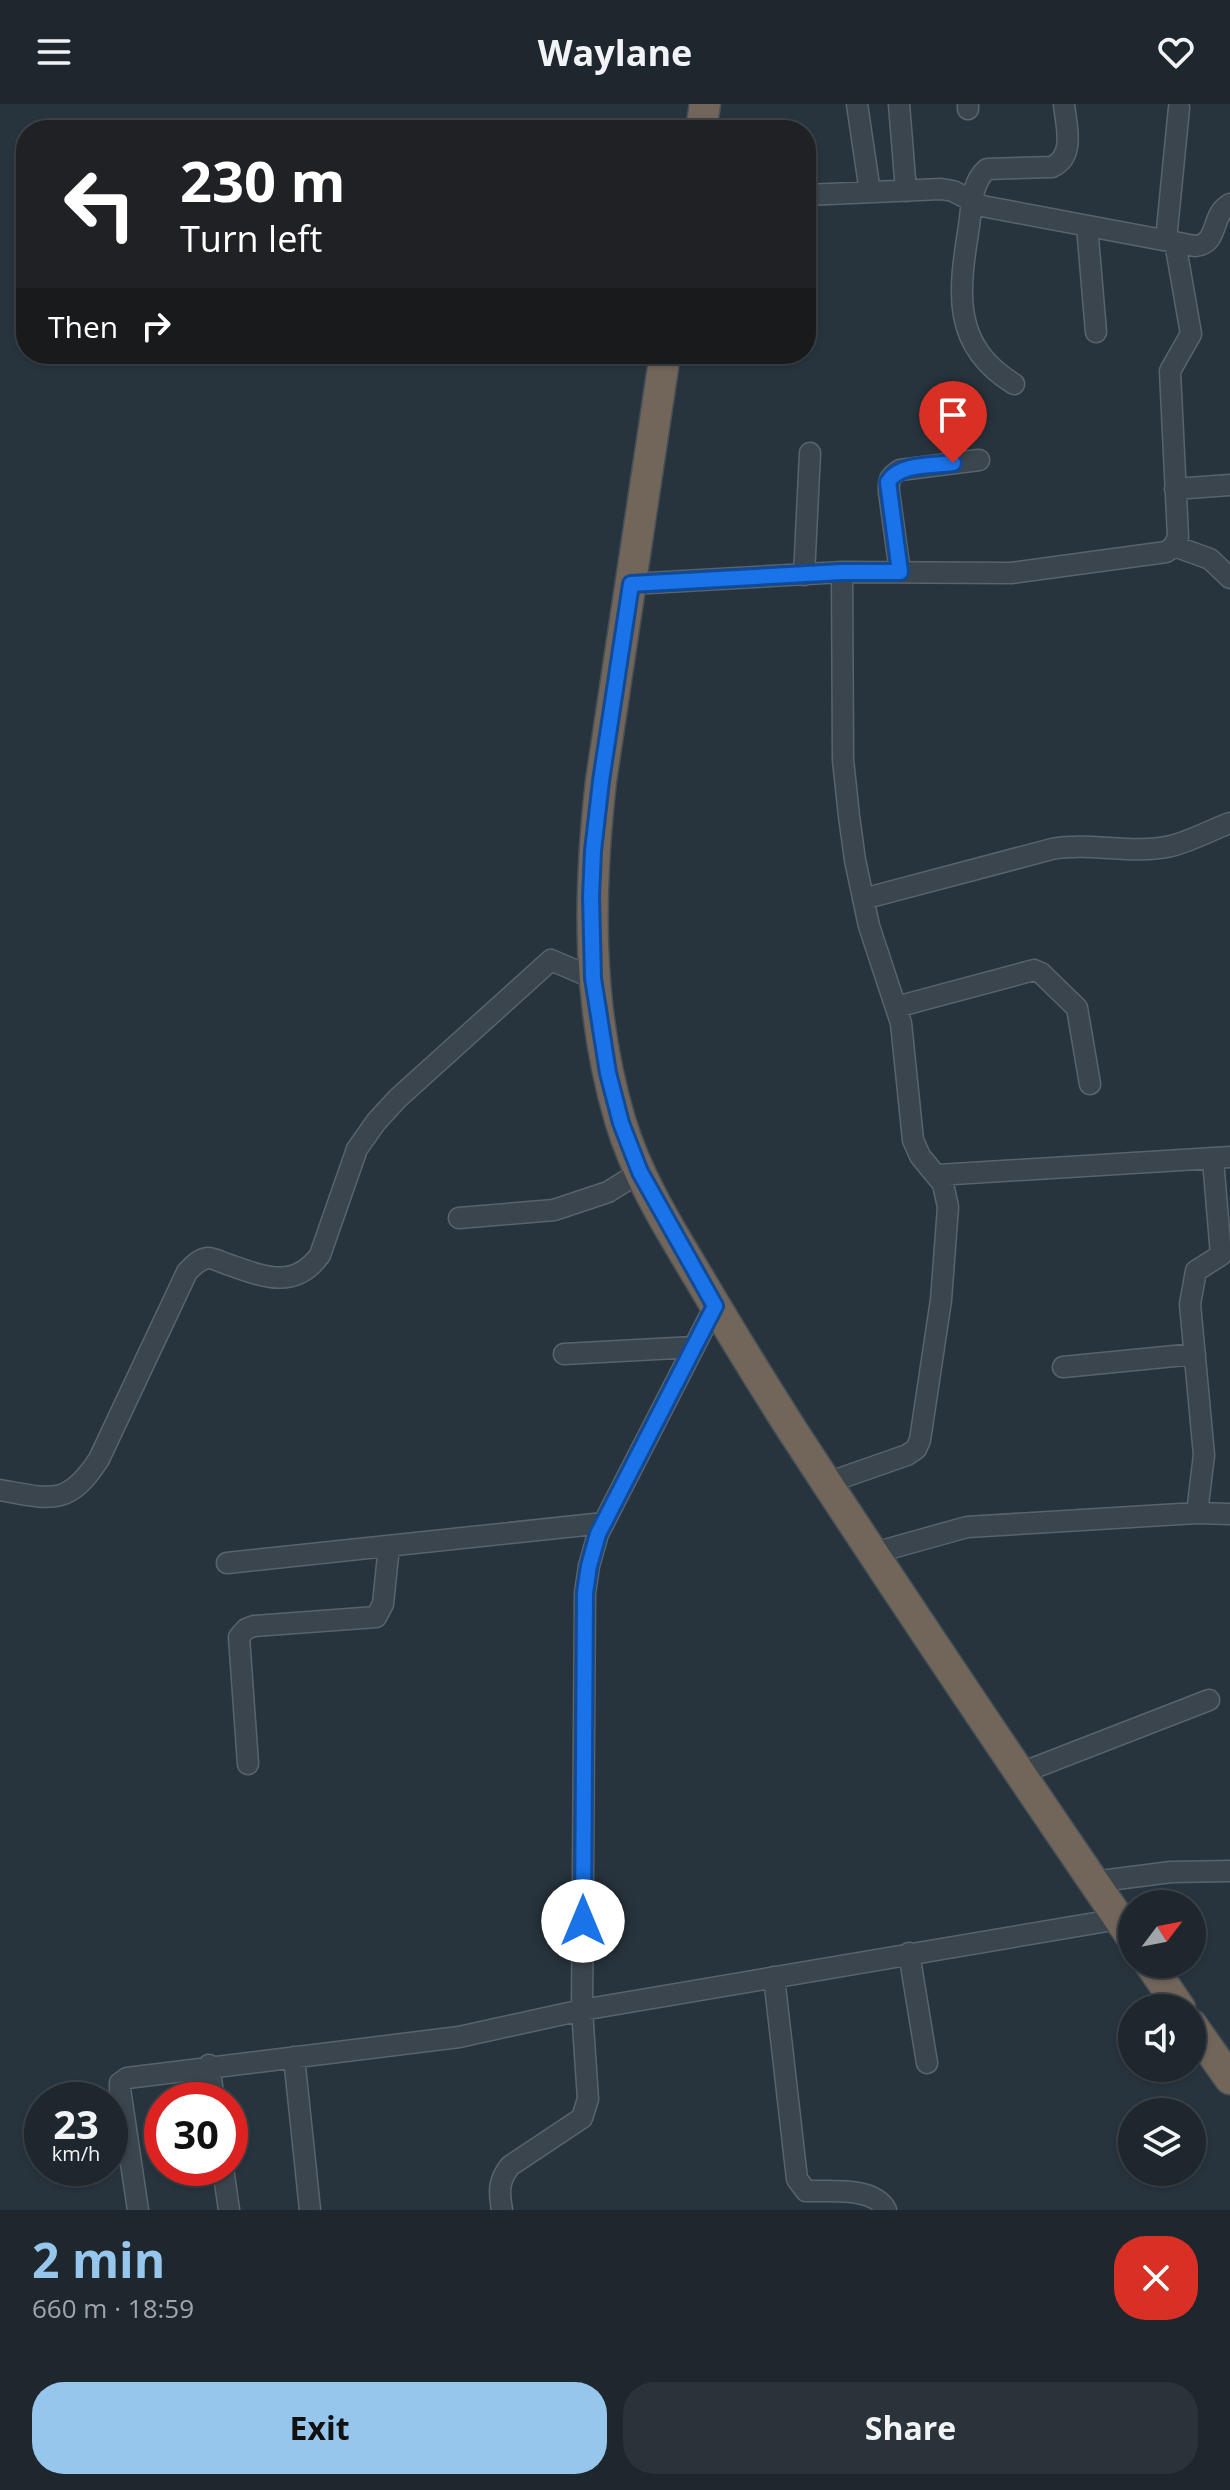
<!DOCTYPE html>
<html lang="en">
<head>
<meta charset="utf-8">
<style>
	body { margin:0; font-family:"Open Sans",sans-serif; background:#2b333a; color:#f1f3f6; height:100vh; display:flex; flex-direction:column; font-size:30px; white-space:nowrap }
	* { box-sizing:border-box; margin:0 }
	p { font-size:26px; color:#a1a5aa }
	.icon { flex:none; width:44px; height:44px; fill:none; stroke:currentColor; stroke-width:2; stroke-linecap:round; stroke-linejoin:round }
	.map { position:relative; height:2106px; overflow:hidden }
	.side { display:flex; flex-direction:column; background:#1e272e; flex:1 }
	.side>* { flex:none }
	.top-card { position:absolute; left:16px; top:16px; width:800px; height:244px; border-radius:32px; box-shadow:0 2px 6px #0004,0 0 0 2px #3c444a; background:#202124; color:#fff; overflow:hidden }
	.needle { width:52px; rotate:58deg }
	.fabs { position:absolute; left:1118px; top:1786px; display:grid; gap:16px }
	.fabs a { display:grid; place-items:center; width:88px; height:88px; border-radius:50%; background:#1e272e; box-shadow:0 2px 6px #0004,0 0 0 2px #3c444a; font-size:40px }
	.speed { position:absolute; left:24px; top:1978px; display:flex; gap:16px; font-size:40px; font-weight:700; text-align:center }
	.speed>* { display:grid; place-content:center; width:104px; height:104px; border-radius:50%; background:#1e272e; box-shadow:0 2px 6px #0004,0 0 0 2px #3c444a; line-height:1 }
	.speed small { font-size:20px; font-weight:400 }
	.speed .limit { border:12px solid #d22; background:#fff; color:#111 }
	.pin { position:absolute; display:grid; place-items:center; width:68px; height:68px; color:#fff; margin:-82px -34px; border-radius:50% 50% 50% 0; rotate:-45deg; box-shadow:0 0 8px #0007 }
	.pin .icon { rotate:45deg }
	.me { position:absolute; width:88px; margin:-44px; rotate:0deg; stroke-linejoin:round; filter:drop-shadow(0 0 6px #0008) }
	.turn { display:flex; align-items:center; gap:28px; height:168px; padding:0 32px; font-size:36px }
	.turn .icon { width:104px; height:104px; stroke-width:2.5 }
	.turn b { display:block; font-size:56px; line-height:68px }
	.then { display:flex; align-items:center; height:76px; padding:0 32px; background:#0003; gap:16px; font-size:30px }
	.round { display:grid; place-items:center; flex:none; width:84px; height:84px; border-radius:32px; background:#2b333a }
	.overview { display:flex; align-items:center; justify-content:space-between; height:136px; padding:0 32px }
	h1 { font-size:48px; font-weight:700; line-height:60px; color:#97c6ed }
	.action { display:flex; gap:16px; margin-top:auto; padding:16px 32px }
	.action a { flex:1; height:92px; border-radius:32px; background:#97c6ed; color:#111; font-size:32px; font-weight:700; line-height:92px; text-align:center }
	.action a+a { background:#2b333a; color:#f1f3f6 }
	header { display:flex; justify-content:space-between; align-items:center; height:104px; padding:0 32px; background:#1e272e; font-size:36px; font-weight:700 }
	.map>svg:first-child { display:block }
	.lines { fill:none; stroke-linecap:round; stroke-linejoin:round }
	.minor-casing { stroke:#59636b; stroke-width:23 }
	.highway-casing { stroke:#465058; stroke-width:33 }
	.minor { stroke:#3b454d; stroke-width:20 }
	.highway { stroke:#726559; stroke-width:30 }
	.route-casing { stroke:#114b97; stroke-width:20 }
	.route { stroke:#1a73e8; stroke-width:14 }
</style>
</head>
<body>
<header><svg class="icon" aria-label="menu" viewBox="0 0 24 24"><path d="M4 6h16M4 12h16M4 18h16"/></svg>Waylane<svg class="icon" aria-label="heart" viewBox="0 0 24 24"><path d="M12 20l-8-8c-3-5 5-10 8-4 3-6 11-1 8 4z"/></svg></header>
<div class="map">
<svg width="1230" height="2106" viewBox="0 0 1230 2106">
	<rect width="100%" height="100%" fill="#28343d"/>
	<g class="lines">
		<defs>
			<path id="minor" d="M 857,0 L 870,88
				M 899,0 L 906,87
				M 968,0 L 968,5
				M 806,91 L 941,85 L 953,87 L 982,102 L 1195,142 C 1220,140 1210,110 1230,100
				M 1087,122 L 1096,228
				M 1166,136 L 1179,4
				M 1014,280 C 950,241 959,186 969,122 C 972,101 971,79 987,65 L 1052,63 C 1076,52 1066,22 1064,0
				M 1175,385 L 1230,381
				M 1174,442 L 1210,455 L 1230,474
				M 900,468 L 889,388 C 888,376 890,372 900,366 L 979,356
				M 804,471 L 810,349
				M 631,480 L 842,468 L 1011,469 L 1166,448 L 1174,442 L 1178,433 L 1170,267 L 1191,230 L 1175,138
				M 863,795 L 1052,745 C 1091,738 1132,751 1171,742 C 1191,737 1211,726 1230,719
				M 896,903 L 1034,866 L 1041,869 L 1077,904 L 1090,980
				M 938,1071 L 1230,1053
				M 459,1114 L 554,1106 L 608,1088 L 640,1068
				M 564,1250 L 694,1243
				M 1063,1263 L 1195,1250
				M 827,1379 L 907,1351 L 916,1345 L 920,1336 L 941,1196 L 948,1103 L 943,1080 L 920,1052 L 913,1036 L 901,919 L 869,822 L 855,756 L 849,712 L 843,656 L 842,468
				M 0,1386 C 51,1395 68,1403 99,1355 L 187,1168 C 193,1162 199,1155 208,1154 C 214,1154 221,1158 227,1160 C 262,1172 294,1187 320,1151 L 357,1045 L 376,1018 L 398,994 L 551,856 L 593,874
				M 1197,1409 L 1204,1351 L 1190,1200 L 1196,1167 L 1221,1151 L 1213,1056
				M 874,1449 L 967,1423 L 1197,1409 L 1230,1410
				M 227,1459 L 604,1419
				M 248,1660 L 239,1533 L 246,1525 L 254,1522 L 376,1513 L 383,1500 L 389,1442
				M 1021,1669 L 1209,1596
				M 1093,1778 L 1171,1768 L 1230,1767
				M 909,1849 L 927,1959
				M 774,1873 L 797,2075 L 806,2087 C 829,2088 874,2082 886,2106
				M 294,1953 L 310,2106
				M 209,1961 L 214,1996
				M 223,2064 L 229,2106
				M 138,2106 L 120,1985 L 120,1979 L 127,1974 L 459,1933 L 582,1906 L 1119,1815
				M 502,2106 C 499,2088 498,2077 510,2062 L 582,2014 L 588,1995 L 582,1906 L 585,1489 L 589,1462 L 598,1430 L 715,1202"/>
			<path id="highway" d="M 701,26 L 705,0
				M 665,250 L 601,677 C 588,792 587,904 620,1016 C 636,1070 667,1121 696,1169 C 727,1222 759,1274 792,1326 C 903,1496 1017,1666 1132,1834
				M 1150,1860 L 1180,1904
				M 1192,1921 L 1230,1975"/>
		</defs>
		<use href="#minor" class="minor-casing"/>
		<use href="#highway" class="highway-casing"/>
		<use href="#minor" class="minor"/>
		<use href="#highway" class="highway"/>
	</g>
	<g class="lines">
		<defs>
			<path id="route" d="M 583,1817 L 585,1489 L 589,1462 L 598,1430 L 715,1202 L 640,1068 L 621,1019 L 608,969 L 593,874 L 591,792 L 593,747 L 601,677 L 631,480 L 842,468 L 900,468 L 888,378 C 899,359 933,362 953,359"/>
		</defs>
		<use href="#route" class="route-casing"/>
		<use href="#route" class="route"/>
	</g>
</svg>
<div class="fabs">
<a><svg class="needle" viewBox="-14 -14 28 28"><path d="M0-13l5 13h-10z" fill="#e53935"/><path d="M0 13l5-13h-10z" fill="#a1a5aa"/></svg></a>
<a><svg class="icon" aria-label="sound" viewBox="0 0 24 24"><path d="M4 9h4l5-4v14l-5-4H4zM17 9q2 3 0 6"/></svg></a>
<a><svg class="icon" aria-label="layers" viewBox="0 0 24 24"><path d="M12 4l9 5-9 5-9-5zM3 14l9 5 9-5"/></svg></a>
</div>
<div class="speed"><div>23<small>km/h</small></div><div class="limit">30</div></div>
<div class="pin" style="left:953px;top:359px;background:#d93025"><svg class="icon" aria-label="arrive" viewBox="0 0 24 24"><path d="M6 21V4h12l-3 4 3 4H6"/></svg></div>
<svg class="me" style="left:583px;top:1817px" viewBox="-20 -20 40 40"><circle r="19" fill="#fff"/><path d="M0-13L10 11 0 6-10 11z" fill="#1a73e8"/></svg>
<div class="top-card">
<div class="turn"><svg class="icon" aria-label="left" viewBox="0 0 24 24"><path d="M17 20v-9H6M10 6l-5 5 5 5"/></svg><div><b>230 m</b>Turn left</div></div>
<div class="then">Then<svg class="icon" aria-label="right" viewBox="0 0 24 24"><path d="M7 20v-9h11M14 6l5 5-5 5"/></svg></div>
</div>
</div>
<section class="side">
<div class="overview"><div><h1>2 min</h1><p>660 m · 18:59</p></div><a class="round" style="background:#d93025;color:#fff"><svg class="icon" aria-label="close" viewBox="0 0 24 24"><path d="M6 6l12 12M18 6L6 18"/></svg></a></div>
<div class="action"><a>Exit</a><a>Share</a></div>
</section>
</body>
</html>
